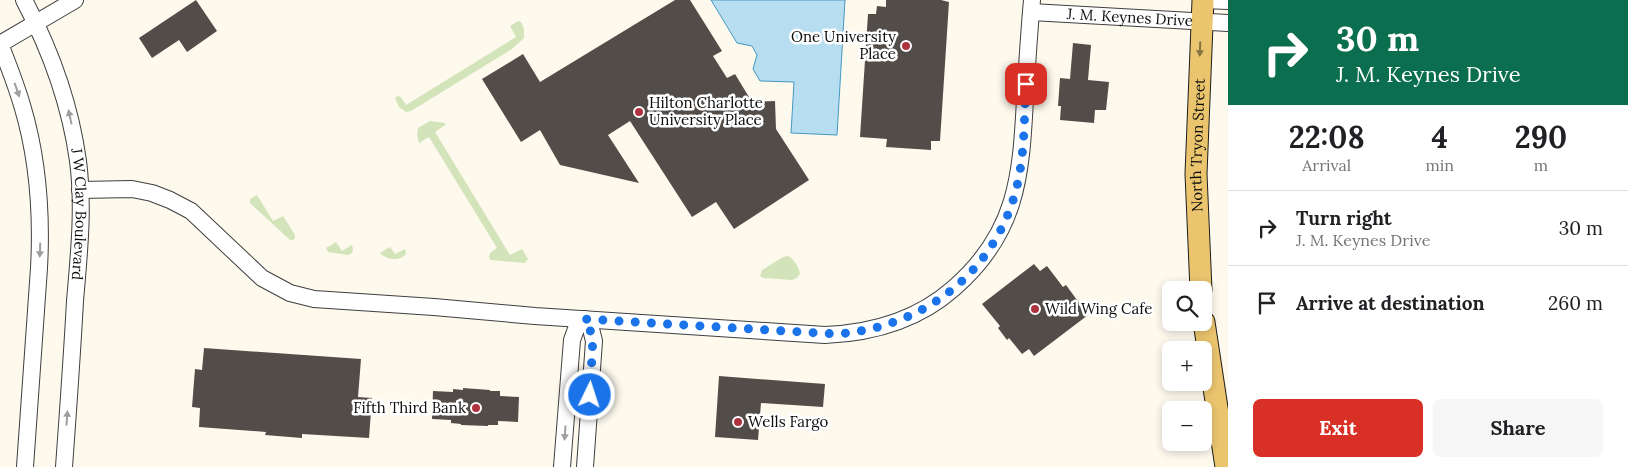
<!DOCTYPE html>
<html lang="en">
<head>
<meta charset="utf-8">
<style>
	body { margin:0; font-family:Lora,serif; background:#f6f6f6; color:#202124; height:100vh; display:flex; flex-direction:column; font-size:19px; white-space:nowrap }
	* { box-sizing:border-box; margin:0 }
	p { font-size:16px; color:#757577 }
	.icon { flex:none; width:28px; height:28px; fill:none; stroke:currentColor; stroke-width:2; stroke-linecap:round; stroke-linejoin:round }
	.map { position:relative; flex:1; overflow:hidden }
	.side { display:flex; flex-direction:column; background:#fff; width:400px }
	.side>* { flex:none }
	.banner { background:#0b6e4f; color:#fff; overflow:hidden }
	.fabs { position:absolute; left:1162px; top:281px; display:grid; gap:10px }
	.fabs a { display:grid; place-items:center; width:50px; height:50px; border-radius:8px; background:#fff; box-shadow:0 2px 8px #0003; font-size:25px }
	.pin { position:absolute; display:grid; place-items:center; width:42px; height:42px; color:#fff; margin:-21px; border-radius:10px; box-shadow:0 2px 8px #0006 }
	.me { position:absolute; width:55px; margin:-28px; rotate:4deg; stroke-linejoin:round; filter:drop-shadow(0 0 4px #0008) }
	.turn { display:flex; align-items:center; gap:18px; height:105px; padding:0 25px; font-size:22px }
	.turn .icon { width:65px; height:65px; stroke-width:2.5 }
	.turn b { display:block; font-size:35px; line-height:42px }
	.eta { display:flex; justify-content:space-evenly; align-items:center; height:85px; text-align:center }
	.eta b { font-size:30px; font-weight:700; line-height:35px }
	.button { display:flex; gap:10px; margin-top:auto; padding:10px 25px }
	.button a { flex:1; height:58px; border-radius:8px; background:#d93025; color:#fff; font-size:20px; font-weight:700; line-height:58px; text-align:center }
	.button a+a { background:#f6f6f6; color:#202124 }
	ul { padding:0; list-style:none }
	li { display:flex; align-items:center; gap:15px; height:75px; padding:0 25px; border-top:1px solid #e0e0e0 }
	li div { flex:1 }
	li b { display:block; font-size:19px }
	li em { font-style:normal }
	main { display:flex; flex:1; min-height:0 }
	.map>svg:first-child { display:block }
	.green { fill:#d3e4ba }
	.water { fill:#b6def0; stroke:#4497c0 }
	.building { fill:#534d49 }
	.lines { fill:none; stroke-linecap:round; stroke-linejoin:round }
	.minor-casing { stroke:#3f3f3f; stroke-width:18 }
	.major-casing { stroke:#1d1d1d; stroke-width:23 }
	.minor { stroke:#fff; stroke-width:16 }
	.major { stroke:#ebc56e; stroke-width:21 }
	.oneway { fill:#877242 }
	.oneway2 { fill:#9e9e9e }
	.route { stroke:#1a73e8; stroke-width:9; stroke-dasharray:0 16.2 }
	.poi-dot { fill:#ae3240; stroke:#fff; stroke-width:2 }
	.labels { text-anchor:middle; stroke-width:5; stroke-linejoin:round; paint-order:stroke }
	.street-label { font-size:15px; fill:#0c0c0c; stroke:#fff }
	.poi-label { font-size:15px; fill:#0c0c0c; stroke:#fff; text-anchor:start }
</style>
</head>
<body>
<main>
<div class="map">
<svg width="1228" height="467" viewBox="0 0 1228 467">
	<rect width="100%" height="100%" fill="#fdf9ed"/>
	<path class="green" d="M 518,21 L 521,22 L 524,29 L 524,38 L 512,49 L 411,111 L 406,112 L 399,107 L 395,98 L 398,96 L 401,97 L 406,105 L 516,37 L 510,26 Z
		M 430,121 L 445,123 L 445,125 L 435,132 L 510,255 L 522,249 L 528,259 L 525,263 L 490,260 L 489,257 L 490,253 L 497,248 L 429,137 L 419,143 L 417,135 L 418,128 Z
		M 257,195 L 273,221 L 283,216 L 295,235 L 295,238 L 293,240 L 290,240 L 250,203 L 250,199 Z
		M 336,242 L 342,251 L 352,245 L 353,249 L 352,253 L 348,255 L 328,252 L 326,248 Z
		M 390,247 L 395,254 L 405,249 L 406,253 C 402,262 386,260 380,253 Z
		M 788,256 C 794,259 798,267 800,273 L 797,278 L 792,280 L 763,278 L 760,276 L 762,270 L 783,257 Z"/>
	<path class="water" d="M 711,0 L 845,0 L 837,135 L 791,133 L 794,82 L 760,81 L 753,69 L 757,55 L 752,46 L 737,43 Z"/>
	<path class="building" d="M 196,0 L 217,31 L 187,52 L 179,40 L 152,58 L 139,38 Z
		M 675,0 L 690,0 L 722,51 L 713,56 L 727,78 L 735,74 L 752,102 L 775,101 L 776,129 L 809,180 L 734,229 L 716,202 L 692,217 L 630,121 L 608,135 L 639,183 L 560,165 L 540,130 L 521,142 L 482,79 L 523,54 L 540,82 Z
		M 886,0 L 941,0 L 949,2 L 940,141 L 931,141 L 931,150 L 886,147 L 887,139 L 860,137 L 868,14 L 876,14 L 877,6 L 886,7 Z
		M 1073,43 L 1091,45 L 1088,80 L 1109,82 L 1106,110 L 1095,110 L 1094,123 L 1060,120 L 1061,106 L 1058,106 L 1060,78 L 1070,79 Z
		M 1034,264 L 1040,271 L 1047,266 L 1063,287 L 1066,285 L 1088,315 L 1034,356 L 1029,349 L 1022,354 L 1009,338 L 1007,340 L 998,328 L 1000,326 L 982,304 Z
		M 204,348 L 361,359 L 358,397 L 372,398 L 369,438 L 302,434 L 302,438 L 265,435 L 266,432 L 199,427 L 200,408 L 192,407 L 195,369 L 202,370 Z
		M 719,376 L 825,384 L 823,407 L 761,403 L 758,440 L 715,437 Z
		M 463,388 L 490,390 L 490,391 L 500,391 L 500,396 L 519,397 L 518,422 L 498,421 L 498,425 L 488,425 L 488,426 L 461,425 L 461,424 L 451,423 L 451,420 L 432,419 L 433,391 L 453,392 L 453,389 L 463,390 Z"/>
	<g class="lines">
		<defs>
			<g id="minor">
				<path id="s1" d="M 24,0 C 51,51 70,103 78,161 C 84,207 79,254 75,301 C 72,356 68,412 64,467"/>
				<path d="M 1204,0 L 1228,1"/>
				<path id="s2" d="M 1031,12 L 1228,23"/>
				<path d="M 0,44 C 8,64 16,85 22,105 C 38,158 42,213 39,268 L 25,467"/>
				<path d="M 0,44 L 75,0"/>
				<path d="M 80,190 L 132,189 L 152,193 L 170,200 L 191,211 L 262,278 L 290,293 L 314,299 L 434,307 L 535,316 L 825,335 C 873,333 918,320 954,288 C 1017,233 1021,177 1025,99 C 1027,66 1029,33 1032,0"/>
				<path d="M 584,319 L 591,329 L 594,341 L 585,467"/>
				<path d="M 562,467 L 572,340 L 576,329 L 584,319"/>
			</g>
			<g id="major">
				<path id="s3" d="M 1201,290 L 1196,174 L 1203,0"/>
				<path d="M 1204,322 L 1226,467"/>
			</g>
		</defs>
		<use href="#minor" class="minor-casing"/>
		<use href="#major" class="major-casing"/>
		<use href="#minor" class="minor"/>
		<use href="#major" class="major"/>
	</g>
	<defs><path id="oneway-solid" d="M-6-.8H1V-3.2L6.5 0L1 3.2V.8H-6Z" transform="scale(1.25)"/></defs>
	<use class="oneway" href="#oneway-solid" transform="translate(1200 49) rotate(92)"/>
	<g class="oneway2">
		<use href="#oneway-solid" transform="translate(17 90) rotate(71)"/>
		<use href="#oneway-solid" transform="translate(70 117) rotate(-102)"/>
		<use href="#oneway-solid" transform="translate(40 250) rotate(92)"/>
		<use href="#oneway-solid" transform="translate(67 418) rotate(-86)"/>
		<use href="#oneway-solid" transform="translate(565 433) rotate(94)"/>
	</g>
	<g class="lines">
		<path class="route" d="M 590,395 L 593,336 L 584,319 L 836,334 C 922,328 994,274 1016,190 C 1025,155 1024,119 1026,84"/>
	</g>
	<g class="poi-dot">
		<circle cx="906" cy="46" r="5"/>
		<circle cx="639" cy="112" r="5"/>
		<circle cx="1035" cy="309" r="5"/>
		<circle cx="476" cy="408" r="5"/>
		<circle cx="738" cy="422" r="5"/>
	</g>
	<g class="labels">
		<g class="street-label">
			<text dy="5" stroke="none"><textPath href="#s2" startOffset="99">J. M. Keynes Drive</textPath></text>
			<text dy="5" stroke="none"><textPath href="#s3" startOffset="145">North Tryon Street</textPath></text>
			<text dy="5" stroke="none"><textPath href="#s1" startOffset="224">J W Clay Boulevard</textPath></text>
		</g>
		<g class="poi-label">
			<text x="896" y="42" text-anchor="end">One University<tspan x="896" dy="17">Place</tspan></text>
			<text x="649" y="108">Hilton Charlotte<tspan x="649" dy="17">University Place</tspan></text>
			<text x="1045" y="314">Wild Wing Cafe</text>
			<text x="466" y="413" text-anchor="end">Fifth Third Bank</text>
			<text x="748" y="427">Wells Fargo</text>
		</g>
	</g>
</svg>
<div class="fabs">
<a><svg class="icon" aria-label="search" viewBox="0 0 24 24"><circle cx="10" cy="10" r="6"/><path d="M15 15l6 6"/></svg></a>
<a>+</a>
<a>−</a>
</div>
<div class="pin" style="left:1026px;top:84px;background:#d93025"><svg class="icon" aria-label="arrive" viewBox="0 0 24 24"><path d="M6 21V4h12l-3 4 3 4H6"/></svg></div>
<svg class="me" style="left:590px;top:395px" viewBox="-20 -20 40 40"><circle r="17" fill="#1a73e8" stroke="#fff" stroke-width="3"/><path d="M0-11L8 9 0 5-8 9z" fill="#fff"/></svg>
</div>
<section class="side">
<div class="banner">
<div class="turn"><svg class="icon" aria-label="right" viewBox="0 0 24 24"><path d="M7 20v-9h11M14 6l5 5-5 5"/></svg><div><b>30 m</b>J. M. Keynes Drive</div></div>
</div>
<div class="eta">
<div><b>22:08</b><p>Arrival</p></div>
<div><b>4</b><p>min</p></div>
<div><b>290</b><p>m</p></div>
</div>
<ul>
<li><svg class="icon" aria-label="right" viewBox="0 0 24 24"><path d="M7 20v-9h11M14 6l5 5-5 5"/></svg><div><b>Turn right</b><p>J. M. Keynes Drive</p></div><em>30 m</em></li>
<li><svg class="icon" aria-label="arrive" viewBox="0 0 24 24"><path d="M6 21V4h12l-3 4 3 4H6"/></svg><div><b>Arrive at destination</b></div><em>260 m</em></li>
</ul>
<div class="button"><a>Exit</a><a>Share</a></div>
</section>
</main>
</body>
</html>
